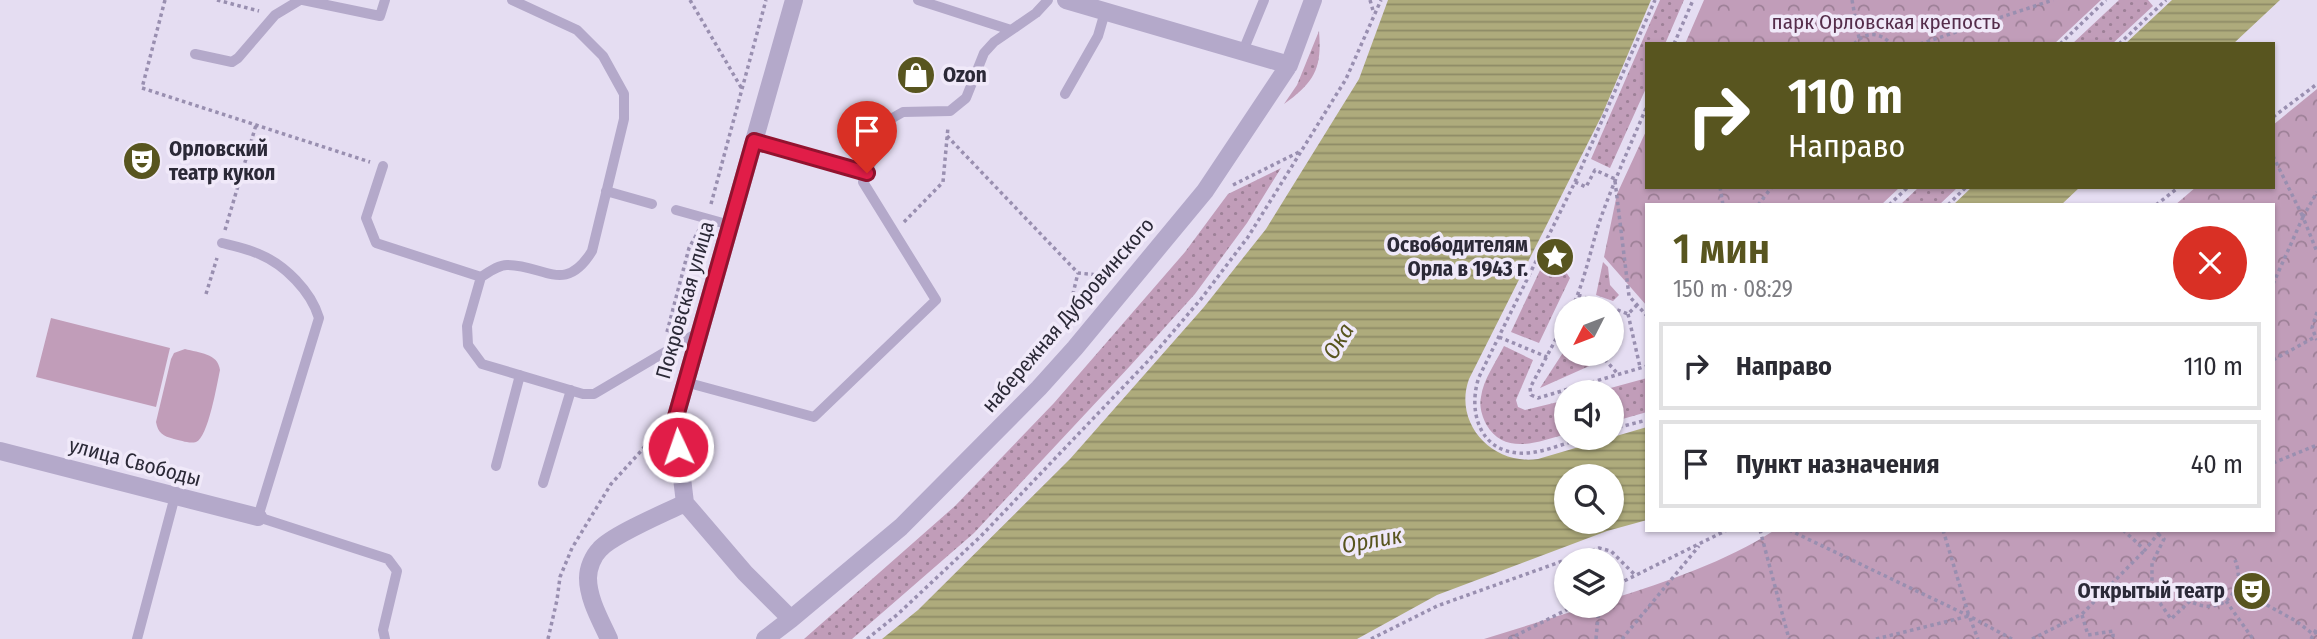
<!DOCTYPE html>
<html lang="ru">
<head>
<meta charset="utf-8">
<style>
	body { margin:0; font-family:"Fira Sans Condensed",sans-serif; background:#f2f2f3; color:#2b2b33; height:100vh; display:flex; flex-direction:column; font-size:26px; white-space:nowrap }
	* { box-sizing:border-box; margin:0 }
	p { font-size:23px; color:#7c7c81 }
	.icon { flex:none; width:38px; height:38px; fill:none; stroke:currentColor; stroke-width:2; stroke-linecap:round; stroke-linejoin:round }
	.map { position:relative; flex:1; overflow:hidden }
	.sheet { position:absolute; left:1645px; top:203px; width:630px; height:329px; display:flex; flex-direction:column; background:#fff; border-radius:0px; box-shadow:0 2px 5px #0004 }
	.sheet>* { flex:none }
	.hud { position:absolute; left:1645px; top:42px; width:630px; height:147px; border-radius:0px; box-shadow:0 2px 5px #0004; background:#58551f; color:#fff; overflow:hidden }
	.needle { width:46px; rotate:228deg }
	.buttons { position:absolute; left:1554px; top:296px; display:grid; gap:14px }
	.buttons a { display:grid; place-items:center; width:70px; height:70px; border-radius:50%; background:#fff; box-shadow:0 2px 5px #0004; font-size:35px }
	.pin { position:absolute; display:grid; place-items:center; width:60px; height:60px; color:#fff; margin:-72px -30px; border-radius:50% 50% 50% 0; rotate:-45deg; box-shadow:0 0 7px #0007 }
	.pin .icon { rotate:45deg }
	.me { position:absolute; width:77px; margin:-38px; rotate:357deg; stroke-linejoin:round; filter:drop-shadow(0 0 5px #0008) }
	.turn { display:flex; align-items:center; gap:24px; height:147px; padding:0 28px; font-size:32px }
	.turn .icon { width:91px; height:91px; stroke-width:2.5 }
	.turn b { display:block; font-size:49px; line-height:60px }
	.round { display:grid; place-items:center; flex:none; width:74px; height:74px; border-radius:37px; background:#f2f2f3 }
	.summary { display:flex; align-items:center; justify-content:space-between; height:119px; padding:0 28px }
	h1 { font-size:42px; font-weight:600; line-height:52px; color:#58551f }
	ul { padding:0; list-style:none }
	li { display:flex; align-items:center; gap:21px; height:88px; margin:0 14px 10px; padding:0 14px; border:4px solid #e1e1e2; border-radius:0px }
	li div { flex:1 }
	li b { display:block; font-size:26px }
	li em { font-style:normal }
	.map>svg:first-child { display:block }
	.grass { fill:url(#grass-dots) }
	.park { fill:url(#park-crowns) }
	.garden { fill:#c19db9 }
	.water { fill:url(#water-rules); fill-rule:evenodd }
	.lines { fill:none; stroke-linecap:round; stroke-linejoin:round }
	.path { stroke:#998fb0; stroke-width:3.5; stroke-dasharray:3.5 3.5; stroke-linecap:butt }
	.lane { stroke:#b4a9ca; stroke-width:10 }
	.street { stroke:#b4a9ca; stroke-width:18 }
	.route-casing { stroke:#92132f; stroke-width:18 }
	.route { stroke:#e11d48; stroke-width:12 }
	.labels { text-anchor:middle; stroke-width:7; stroke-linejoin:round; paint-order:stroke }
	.park-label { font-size:21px; fill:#552d4b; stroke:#f0e9f9 }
	.poi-label { font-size:21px; font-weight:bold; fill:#2b2937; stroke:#f0e9f9; text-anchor:start }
	.street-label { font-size:21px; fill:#2b2937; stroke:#f0e9f9 }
	.water-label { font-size:23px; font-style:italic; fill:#58551f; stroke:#f0e9f9 }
</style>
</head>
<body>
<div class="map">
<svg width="2317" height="639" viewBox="0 0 2317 639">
	<defs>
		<pattern id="grass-dots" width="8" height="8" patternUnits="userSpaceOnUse" patternTransform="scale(1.75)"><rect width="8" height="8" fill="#c19db9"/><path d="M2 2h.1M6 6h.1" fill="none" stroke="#9d8097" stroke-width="1.8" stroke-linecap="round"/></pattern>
		<pattern id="park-crowns" width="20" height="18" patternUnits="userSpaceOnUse" patternTransform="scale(1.75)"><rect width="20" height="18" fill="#c19db9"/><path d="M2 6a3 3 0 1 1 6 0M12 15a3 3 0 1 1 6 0" fill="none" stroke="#9d8097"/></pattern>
		<pattern id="water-rules" width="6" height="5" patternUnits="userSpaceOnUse" patternTransform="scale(1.75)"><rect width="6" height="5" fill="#aeab7c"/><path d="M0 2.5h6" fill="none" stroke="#8e8b66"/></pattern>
	</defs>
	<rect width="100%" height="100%" fill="#e5ddf2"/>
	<path class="grass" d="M 1660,0 L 1684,0 L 1665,44 L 1647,44 L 1647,86 L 1610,168 L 1591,159 Z
		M 2119,0 L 2148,0 L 2153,6 L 2112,44 L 2072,44 Z
		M 1319,31 C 1322,68 1315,82 1284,104 L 1297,85 Z
		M 1281,168 L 1247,223 L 1195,294 L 1130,366 L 974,533 L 852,639 L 804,639 L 955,506 L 1054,403 L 1185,252 L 1228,194 Z
		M 1919,187 L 1958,187 L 1939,205 L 1900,205 Z
		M 1550,249 L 1570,278 L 1539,343 L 1511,332 Z
		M 1603,262 L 1608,267 L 1610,285 L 1619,295 L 1613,301 L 1596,295 Z
		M 1504,346 L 1533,360 L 1516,400 L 1518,407 L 1525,410 L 1566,400 L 1566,434 C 1538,442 1504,456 1486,424 C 1482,416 1479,406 1481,397 C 1483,380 1496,362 1504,346 Z
		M 1566,348 L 1566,354 L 1587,354 L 1596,363 L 1540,388 Z
		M 1647,378 L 1647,412 L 1612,422 L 1612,392 L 1596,392 Z"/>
	<path class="park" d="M 1704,0 L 2101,0 L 2054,44 L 1685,44 Z
		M 2317,89 L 2317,639 L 1484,639 L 1590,606 L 1612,606 L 1612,599 C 1668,581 1725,562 1775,530 L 2273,530 L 2273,205 L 2175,205 L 2196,187 L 2273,187 L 2273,125 Z
		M 1647,129 L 1647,187 L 1900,187 L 1881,205 L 1647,205 L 1647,306 L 1604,257 L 1617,194 Z"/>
	<path class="garden" d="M 51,318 L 170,348 L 156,407 L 36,377 Z
		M 185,349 C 199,353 218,353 220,370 C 217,384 208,438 196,442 C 189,444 180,440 174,439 C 163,436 158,433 156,422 L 171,359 L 174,353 Z"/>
	<path class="water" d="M 1388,0 L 1651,0 L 1602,115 L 1469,379 C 1453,423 1492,466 1538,459 L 1647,427 L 1647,520 L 1607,531 L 1437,595 L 1357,639 L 882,639 L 918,610 L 1070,459 L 1204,307 L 1266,229 L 1359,79 ZM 1612,476 L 1612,522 L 1566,522 L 1566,476 Z
		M 2172,0 L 2280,0 L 2233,44 L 2125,44 Z
		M 1972,187 L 2080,187 L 2061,205 L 1953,205 Z"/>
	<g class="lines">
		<path class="path" d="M 165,0 L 142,88 L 370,162
			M 217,0 L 259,11
			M 690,0 L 742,89
			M 1370,0 L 1374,14
			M 1852,0 L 1859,38
			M 1674,44 L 1693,0
			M 1854,44 C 1865,32 1879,31 1891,44
			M 1920,44 L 2053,0
			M 2060,44 L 2106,0
			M 2119,44 L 2166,0
			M 2273,117 L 2317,84
			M 947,136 L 1078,273 L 1109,276
			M 2273,156 L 2303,217
			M 1615,181 L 1629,296 L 1647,316
			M 1575,182 L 1586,187 L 1595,170 L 1615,179
			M 1233,185 L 1301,151
			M 1720,187 L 1723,205
			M 711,204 L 766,0
			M 1758,205 L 1772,187
			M 1889,205 L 1908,187
			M 1948,205 L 1966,187
			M 2156,205 L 2179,187
			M 2303,217 L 2317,192
			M 904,222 L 943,182 L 948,127
			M 225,230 L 256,125
			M 2273,284 L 2303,217 L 2317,252
			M 206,294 L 217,258
			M 1578,295 L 1628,314 L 1637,305
			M 1572,308 C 1584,282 1590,253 1598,226 C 1612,185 1630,146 1647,106
			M 2317,312 L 2312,328 L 2317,340
			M 1628,314 L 1640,367
			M 1566,320 L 1530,388 L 1531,395 L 1538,398 L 1647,366
			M 1072,322 L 1070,306 L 1078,273
			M 667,332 L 689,248 L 699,230
			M 1499,337 L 1547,357
			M 1600,354 L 1617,373
			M 2273,360 L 2315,337
			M 1612,429 L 1647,420
			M 1584,438 C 1564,443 1539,455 1518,453 C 1478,450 1468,409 1479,377 L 1575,182 L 1655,0
			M 2273,463 L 2317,445
			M 1760,530 L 1789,639
			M 1789,530 L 1969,616 L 2012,639
			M 2123,530 L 2145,550 L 2161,530
			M 2158,534 L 2164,539 L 2152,563 L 2152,587 L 2153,593 L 2171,619 L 2190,601 C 2220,618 2248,591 2235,560
			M 1612,587 L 1727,530
			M 2236,588 L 2296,621 L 2313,634 L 2317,632
			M 2226,601 L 2253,639
			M 2082,615 L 2088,635 L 2113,631 L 2113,639
			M 1970,618 L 1978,639
			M 548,639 L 557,600 L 560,577 L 572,548 L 611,484 L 642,450 L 658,428
			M 867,639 L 898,614 L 981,536 L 1149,360 L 1201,299 L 1248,237 L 1346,79 L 1381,0
			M 1371,639 L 1437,606 L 1599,548 L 1611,551 L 1636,576
			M 1509,639 L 1574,606
			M 1596,639 L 1599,606
			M 1622,639 L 1699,546
			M 1876,639 L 1969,616 L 1943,530
			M 2032,639 L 2082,614 L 2145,550
			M 2311,639 L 2317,628"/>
		<path class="lane" d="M 303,0 L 380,16 L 385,0
			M 918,0 L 1011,30
			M 1243,51 L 1264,0
			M 195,54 L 232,62 L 238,58 L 275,15 L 300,0
			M 1065,94 L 1098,36 L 1105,12
			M 754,141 L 867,173
			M 383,166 L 366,218 L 376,243 L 481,277 L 467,326 L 468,345 L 482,364 L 583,394 L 594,394 L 699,332
			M 606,191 L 652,204
			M 676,210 L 730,225
			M 222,243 C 234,246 248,249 259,254 C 285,265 311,291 319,318 L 258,517 L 388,559 L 397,571 L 383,630 L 385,639
			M 481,277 C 489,272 498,265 507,265 C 545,265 565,295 592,251 L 624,119 L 624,94 L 603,56 L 577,30 L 512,0
			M 685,382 L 814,417 L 936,300 L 863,182 L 889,120 L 903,112 L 950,111 L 966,98 L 984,53 L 994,42 L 1036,13 L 1048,0
			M 496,466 L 520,375
			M 543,483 L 571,390
			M 137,639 L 175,496"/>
		<path class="street" d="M 1066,0 L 1289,65
			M 0,451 L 258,517
			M 791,619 L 745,573 L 685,503 L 675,420 L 794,0
			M 609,639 C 601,621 588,599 588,578 C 588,568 593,556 600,549 C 614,534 665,513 685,503
			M 765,639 L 791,619 L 901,527 L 1039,388 L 1075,348 L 1205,191 L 1289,65 L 1313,0"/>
	</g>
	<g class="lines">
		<defs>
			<path id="route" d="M 678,447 L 675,420 L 754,141 L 867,173"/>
		</defs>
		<use href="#route" class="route-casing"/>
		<use href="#route" class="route"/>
	</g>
	<defs>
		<symbol id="shop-disc" viewBox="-11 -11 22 22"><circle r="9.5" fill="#58551f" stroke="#f0e9f9"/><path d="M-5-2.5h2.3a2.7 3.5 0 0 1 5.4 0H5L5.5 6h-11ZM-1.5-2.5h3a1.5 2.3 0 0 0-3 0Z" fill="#fff"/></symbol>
		<symbol id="theatre-disc" viewBox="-11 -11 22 22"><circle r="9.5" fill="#58551f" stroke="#f0e9f9"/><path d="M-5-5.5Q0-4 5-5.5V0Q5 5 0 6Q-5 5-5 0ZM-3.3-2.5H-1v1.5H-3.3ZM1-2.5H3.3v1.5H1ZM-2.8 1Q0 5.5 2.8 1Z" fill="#fff"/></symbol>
		<symbol id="sight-disc" viewBox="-11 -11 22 22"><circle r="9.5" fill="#58551f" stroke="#f0e9f9"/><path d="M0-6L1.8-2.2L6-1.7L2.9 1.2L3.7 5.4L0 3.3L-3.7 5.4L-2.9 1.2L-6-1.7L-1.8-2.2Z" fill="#fff"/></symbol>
	</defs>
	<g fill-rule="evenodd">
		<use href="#shop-disc" x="894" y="53" width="44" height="44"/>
		<use href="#theatre-disc" x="120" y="139" width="44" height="44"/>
		<use href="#sight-disc" x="1533" y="235" width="44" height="44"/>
		<use href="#theatre-disc" x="2230" y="569" width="44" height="44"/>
	</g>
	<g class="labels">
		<g class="park-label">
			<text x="1886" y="29">парк Орловская крепость</text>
		</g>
		<g class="poi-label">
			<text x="943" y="82">Ozon</text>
			<text x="169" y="156">Орловский<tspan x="169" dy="24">театр кукол</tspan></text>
			<text x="1528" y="252" text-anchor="end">Освободителям<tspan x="1528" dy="24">Орла в 1943 г.</tspan></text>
			<text x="2225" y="598" text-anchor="end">Открытый театр</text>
		</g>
		<g class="street-label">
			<text transform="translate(685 300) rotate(-74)" y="7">Покровская улица</text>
			<text transform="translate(1068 315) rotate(-49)" y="7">набережная Дубровинского</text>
			<text transform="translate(135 462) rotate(15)" y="7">улица Свободы</text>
		</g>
		<g class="water-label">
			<text transform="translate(1338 341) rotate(-58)" y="8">Ока</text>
			<text transform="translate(1372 540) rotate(-10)" y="8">Орлик</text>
		</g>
	</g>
</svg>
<div class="buttons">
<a><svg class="needle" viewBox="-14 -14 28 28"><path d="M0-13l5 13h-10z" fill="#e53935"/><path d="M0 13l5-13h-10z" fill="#7c7c81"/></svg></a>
<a><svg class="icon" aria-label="sound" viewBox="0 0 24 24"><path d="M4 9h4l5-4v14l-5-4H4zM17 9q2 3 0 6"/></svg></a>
<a><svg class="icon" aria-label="search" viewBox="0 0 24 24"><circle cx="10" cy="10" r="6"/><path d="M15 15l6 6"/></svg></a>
<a><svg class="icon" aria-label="layers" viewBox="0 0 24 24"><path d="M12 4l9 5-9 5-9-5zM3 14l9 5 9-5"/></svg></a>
</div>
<div class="pin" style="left:867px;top:173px;background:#d93025"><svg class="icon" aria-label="arrive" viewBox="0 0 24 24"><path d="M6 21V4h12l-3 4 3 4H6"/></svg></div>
<svg class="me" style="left:678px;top:447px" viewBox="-20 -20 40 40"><circle r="17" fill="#e11d48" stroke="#fff" stroke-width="3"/><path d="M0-11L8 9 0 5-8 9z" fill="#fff"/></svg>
<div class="hud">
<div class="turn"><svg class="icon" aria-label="right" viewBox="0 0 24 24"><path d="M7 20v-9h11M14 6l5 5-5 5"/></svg><div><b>110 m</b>Направо</div></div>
</div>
<section class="sheet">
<div class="summary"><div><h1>1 мин</h1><p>150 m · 08:29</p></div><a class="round" style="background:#d93025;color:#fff"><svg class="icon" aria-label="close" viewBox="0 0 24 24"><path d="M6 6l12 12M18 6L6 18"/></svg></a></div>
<ul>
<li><svg class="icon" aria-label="right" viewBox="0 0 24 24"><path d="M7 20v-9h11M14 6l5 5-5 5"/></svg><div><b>Направо</b></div><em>110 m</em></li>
<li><svg class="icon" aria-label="arrive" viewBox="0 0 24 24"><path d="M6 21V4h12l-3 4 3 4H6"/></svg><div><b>Пункт назначения</b></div><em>40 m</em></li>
</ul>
</section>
</div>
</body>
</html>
